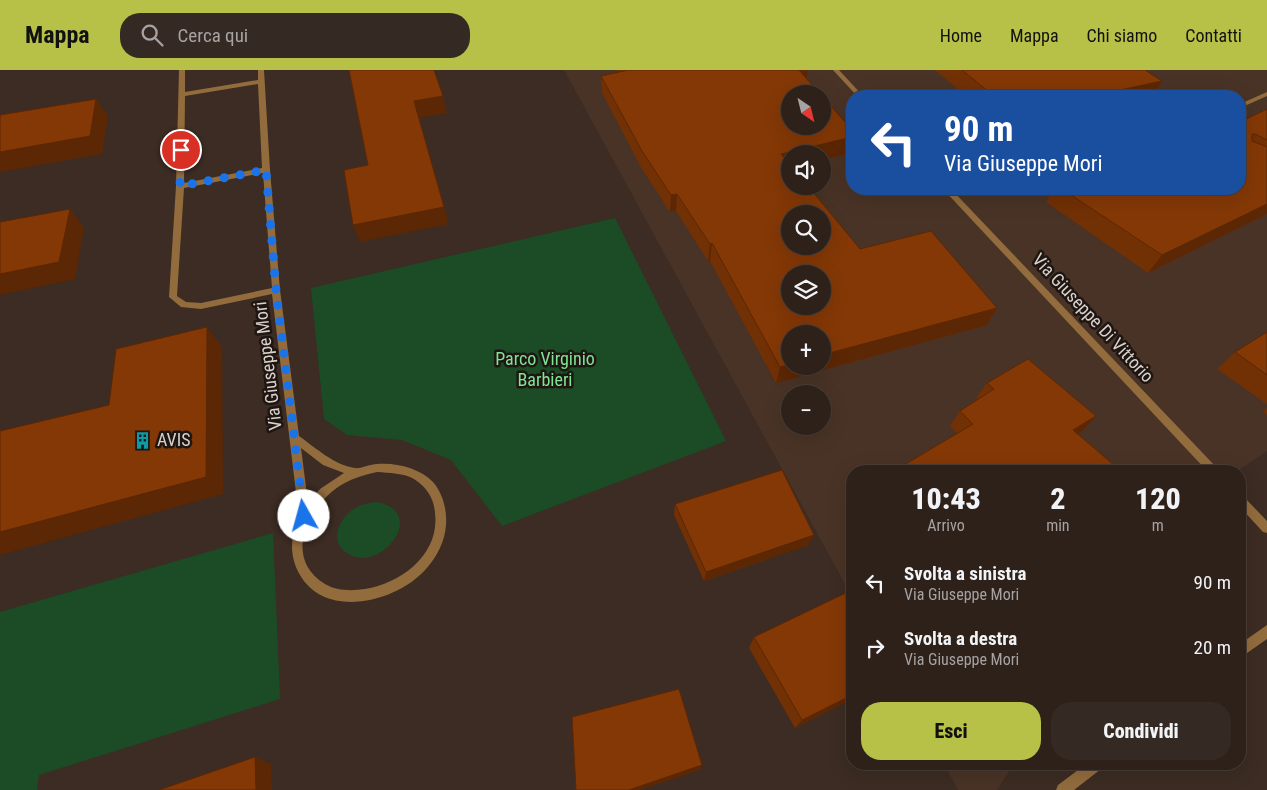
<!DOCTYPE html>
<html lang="it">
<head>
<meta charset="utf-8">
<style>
	body { margin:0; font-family:"Roboto Condensed",sans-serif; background:#352923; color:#f1f3f6; height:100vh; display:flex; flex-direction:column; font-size:19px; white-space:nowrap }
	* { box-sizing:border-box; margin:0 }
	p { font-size:16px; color:#a7a3a2 }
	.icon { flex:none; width:28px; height:28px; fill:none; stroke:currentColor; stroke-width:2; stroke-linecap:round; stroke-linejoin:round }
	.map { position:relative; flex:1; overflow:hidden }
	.drawer { position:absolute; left:846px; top:395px; width:400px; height:305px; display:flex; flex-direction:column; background:#2d211a; border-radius:20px; box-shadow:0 5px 20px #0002,0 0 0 1px #483e39 }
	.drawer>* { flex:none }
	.banner { position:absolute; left:846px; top:20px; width:400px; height:105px; border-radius:20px; box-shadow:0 5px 20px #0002,0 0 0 1px #483e39; background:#1a4fa0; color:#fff; overflow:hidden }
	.needle { width:32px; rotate:145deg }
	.controls { position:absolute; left:781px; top:15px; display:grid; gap:10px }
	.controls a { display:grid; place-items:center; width:50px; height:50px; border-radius:50%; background:#2d211a; box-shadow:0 5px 20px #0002,0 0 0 1px #483e39; font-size:25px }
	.pin { position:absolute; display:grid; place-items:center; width:42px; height:42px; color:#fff; margin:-21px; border:2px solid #fff; border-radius:50%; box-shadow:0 1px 5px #0007 }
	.me { position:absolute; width:55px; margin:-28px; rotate:353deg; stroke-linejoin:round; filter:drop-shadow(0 0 4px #0008) }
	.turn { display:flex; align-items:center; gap:18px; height:105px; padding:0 15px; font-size:22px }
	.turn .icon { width:65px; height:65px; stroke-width:2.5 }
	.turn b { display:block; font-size:35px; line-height:42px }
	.eta { display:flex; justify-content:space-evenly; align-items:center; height:85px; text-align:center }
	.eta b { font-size:30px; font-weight:800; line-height:35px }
	.action { display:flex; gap:10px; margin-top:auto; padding:10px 15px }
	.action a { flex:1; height:58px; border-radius:20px; background:#b8c147; color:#111; font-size:20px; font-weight:800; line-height:58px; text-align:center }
	.action a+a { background:#352923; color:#f1f3f6 }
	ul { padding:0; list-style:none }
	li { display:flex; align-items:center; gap:15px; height:65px; padding:0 15px }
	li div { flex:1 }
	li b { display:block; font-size:19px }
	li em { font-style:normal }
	header { display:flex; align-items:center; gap:30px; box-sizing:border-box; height:70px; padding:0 25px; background:#b8c147; color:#111 }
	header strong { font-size:24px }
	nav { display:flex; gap:28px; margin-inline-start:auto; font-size:18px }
	.search { width:350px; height:45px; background:#352923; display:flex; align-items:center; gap:12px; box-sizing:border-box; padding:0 18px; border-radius:20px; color:#a7a3a2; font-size:19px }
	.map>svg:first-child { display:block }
	.built { fill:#493326; fill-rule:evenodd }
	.green { fill:#1b4c26 }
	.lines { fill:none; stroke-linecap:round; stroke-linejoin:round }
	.service { fill:#926c3d; fill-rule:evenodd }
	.minor { fill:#926c3d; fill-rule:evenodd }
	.wall { fill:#723005 }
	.shaded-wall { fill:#5c2704 }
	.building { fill:#843806; stroke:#5c2704; fill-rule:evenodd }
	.route { stroke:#1a73e8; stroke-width:9; stroke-dasharray:0 16.2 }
	.labels { text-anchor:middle; stroke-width:5; stroke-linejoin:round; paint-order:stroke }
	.street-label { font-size:18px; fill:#dbd1cb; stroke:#1e1612 }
	.park-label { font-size:18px; fill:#7fe493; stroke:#1e1612 }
	.poi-label { font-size:18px; fill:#dbd1cb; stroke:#1e1612; text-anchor:start }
</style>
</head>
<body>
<header>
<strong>Mappa</strong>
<div class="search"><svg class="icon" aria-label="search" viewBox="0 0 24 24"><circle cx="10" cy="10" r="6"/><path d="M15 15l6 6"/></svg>Cerca qui</div>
<nav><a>Home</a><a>Mappa</a><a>Chi siamo</a><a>Contatti</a></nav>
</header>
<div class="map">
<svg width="1267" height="720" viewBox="0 0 1267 720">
	<rect width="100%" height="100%" fill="#3c2c23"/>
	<path class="built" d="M 564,0 L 1267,0 L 1267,381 L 1237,401 L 852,401 L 852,527 ZM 790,24 L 822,24 L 822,56 L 790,56 ZM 852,26 L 1240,26 L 1240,119 L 852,119 ZM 790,84 L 822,84 L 822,116 L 790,116 ZM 790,144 L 822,144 L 822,176 L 790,176 ZM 790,204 L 822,204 L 822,236 L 790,236 ZM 790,264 L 822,264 L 822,296 L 790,296 ZM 790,324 L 822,324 L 822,356 L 790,356 Z
		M 944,694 L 1014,694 L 997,720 L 958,720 Z"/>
	<path class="green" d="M 615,148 L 726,371 L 502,456 L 451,390 L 402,370 L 347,365 L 324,349 L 311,218 Z
		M 376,432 C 430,441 380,506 347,483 C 327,470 341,445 357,437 C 363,434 369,433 376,432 Z
		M 273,463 L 280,629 L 39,705 L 37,720 L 0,720 L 0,542 Z"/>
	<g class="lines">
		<path class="service" d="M 1267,22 L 1267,26 L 1240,38 L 1240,34 Z"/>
		<path class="minor" d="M 179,0 L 185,0 L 185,22 L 258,10 L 258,0 L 264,0 L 270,100 L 280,220 L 299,366 C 316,378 334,395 355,398 C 361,399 370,394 377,394 C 395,392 420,398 433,412 C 443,424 447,439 446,455 C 445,471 437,487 426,499 C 397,532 326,550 300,505 C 289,486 290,467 299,447 L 272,224 L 201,239 L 181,237 L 169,227 L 176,116 ZM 258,14 L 262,98 L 184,113 L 185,26 ZM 263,103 L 272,218 L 201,233 L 186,232 L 177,226 L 184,118 ZM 301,378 L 323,395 L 344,403 L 320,419 L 308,433 ZM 377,402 C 389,403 404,403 414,409 C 427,417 434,429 435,443 C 440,484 402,513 365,519 C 351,521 337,521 325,514 C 283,488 307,439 338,417 C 350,409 363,405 377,402 Z
			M 833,0 L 839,0 L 863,26 L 857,26 Z
			M 943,119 L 951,119 L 1217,398 L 1218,401 L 1207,401 Z
			M 1240,425 L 1244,427 L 1267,451 L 1267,463 L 1263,462 L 1240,437 Z
			M 1267,555 L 1267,569 L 1240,588 L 1240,574 Z
			M 1086,694 L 1103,694 L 1101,699 L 1074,720 L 1056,720 L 1058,715 Z"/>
	</g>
	<path class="wall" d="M 618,0 L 808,0 L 806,8 L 852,60 L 852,83 L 822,90 L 822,84 L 790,84 L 790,116 L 860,179 L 997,238 L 987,255 L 776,313 L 710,191 L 708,191 L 676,141 L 670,142 L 642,99 L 602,23 L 601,6 L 620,2 Z
		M 935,0 L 1145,0 L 1162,11 L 1153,26 L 966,26 Z
		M 1267,39 L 1267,144 L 1148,203 L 1046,132 L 1054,119 L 1240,119 L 1240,52 Z
		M 1267,262 L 1267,334 L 1217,299 L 1235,282 Z
		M 987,313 L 1096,346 L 1082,361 L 1077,364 L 957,363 L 950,356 L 960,341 L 978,329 L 976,328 Z
		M 1267,338 L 1267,345 L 1263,342 Z
		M 675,434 L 809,475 L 704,511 L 674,445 Z
		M 754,567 L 852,629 L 795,658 L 749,578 Z"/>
	<path class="shaded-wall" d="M 797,0 L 808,0 L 806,12 Z
		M 1162,11 L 1153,26 L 1092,26 Z
		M 443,26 L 447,43 L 419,48 L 414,31 Z
		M 96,29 L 108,46 L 102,84 L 0,102 L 0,82 Z
		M 852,67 L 852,83 L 822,90 L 822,84 L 790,84 L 790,98 L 781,84 Z
		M 677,124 L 676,141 L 670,142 L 671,125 Z
		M 1267,134 L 1267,144 L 1148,203 L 1162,185 Z
		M 444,137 L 449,154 L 360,172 L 353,155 Z
		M 70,139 L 84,157 L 75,209 L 0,225 L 0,204 Z
		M 712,173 L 710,191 L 708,191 L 710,174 Z
		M 997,238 L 987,255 L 776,313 L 780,297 L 790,294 L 790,296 L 822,296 L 822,285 Z
		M 207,257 L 222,277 L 223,424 L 0,485 L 0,462 Z
		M 1096,346 L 1082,361 L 1059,375 L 1073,360 Z
		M 814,465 L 809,475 L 704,511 L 706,502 Z
		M 852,625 L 852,629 L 795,658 L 802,650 Z
		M 255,687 L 271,694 L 272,720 L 256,720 Z
		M 702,695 L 700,700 L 640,720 L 629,720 Z"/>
	<path class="building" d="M 349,0 L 434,0 L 443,26 L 414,31 L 444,137 L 353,155 L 344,100 L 368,95 Z
		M 628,0 L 799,0 L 820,24 L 790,24 L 790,56 L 822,56 L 822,26 L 852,60 L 852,67 L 781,84 L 790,95 L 790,116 L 808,116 L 860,179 L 931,161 L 997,238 L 822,285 L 822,264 L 790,264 L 790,294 L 780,297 L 712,173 L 710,174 L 677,124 L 671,125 L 642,81 L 601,6 ZM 790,144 L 822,144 L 822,176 L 790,176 ZM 790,204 L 822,204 L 822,236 L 790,236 Z
		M 962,0 L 1145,0 L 1162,11 L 1092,26 L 994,26 Z
		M 96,29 L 90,66 L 0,82 L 0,45 Z
		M 1267,39 L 1267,70 L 1255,64 L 1252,64 L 1252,71 L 1267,77 L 1267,134 L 1162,185 L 1062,119 L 1240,119 L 1240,52 Z
		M 70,139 L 59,192 L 0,204 L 0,152 Z
		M 207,257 L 206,407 L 0,462 L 0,361 L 109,335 L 116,279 Z
		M 1267,262 L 1267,305 L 1235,282 Z
		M 1028,289 L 1096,346 L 1073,360 L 1121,401 L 894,401 L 973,354 L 960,341 L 994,319 L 987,313 Z
		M 782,400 L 814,465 L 706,502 L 675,434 Z
		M 852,520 L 852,625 L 802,650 L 754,567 Z
		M 679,619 L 702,695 L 629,720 L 576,720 L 572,647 Z
		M 255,687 L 256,720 L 159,720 Z"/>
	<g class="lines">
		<path class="route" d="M 181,80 L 180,116 L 266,100 L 276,220 L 304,446"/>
	</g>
	<defs>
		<symbol id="building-bare" viewBox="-9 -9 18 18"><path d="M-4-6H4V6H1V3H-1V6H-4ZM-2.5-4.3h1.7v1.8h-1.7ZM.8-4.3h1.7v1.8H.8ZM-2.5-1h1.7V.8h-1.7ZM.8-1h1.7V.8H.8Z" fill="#0f9aa8" stroke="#1e1612" stroke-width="2.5" paint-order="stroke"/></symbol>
	</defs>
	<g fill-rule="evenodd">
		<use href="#building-bare" x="130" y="358" width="25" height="25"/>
	</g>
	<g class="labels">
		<g class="street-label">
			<text transform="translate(1093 248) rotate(47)" y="6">Via Giuseppe Di Vittorio</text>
			<text transform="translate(268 296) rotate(-97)" y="6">Via Giuseppe Mori</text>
		</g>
		<g class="park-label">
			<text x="545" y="295">Parco Virginio<tspan x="545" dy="21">Barbieri</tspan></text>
		</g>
		<g class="poi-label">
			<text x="157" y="376">AVIS</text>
		</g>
	</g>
</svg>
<div class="controls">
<a><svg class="needle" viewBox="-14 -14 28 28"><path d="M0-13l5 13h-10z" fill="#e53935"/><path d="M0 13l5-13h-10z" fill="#a7a3a2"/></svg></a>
<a><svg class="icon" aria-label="sound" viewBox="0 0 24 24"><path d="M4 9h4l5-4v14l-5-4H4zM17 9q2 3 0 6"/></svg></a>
<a><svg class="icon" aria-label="search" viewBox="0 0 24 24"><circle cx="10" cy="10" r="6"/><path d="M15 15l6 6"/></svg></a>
<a><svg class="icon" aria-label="layers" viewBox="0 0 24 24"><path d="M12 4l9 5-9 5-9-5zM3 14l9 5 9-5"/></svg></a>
<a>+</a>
<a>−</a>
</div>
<div class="pin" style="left:181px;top:80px;background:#d93025"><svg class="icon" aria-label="arrive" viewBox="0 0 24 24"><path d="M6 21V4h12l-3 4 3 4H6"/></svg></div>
<svg class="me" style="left:304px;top:446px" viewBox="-20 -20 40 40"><circle r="19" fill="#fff"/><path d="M0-13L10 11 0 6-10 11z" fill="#1a73e8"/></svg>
<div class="banner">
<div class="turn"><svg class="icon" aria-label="left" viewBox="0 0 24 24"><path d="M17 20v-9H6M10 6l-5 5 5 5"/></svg><div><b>90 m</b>Via Giuseppe Mori</div></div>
</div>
<section class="drawer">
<div class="eta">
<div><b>10:43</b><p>Arrivo</p></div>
<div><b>2</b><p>min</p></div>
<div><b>120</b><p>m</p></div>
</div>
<ul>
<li><svg class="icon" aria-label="left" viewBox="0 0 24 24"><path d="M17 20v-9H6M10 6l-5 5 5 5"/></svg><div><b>Svolta a sinistra</b><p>Via Giuseppe Mori</p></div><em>90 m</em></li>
<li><svg class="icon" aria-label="right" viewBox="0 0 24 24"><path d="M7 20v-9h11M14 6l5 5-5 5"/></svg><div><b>Svolta a destra</b><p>Via Giuseppe Mori</p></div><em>20 m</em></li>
</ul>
<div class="action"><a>Esci</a><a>Condividi</a></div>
</section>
</div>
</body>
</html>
